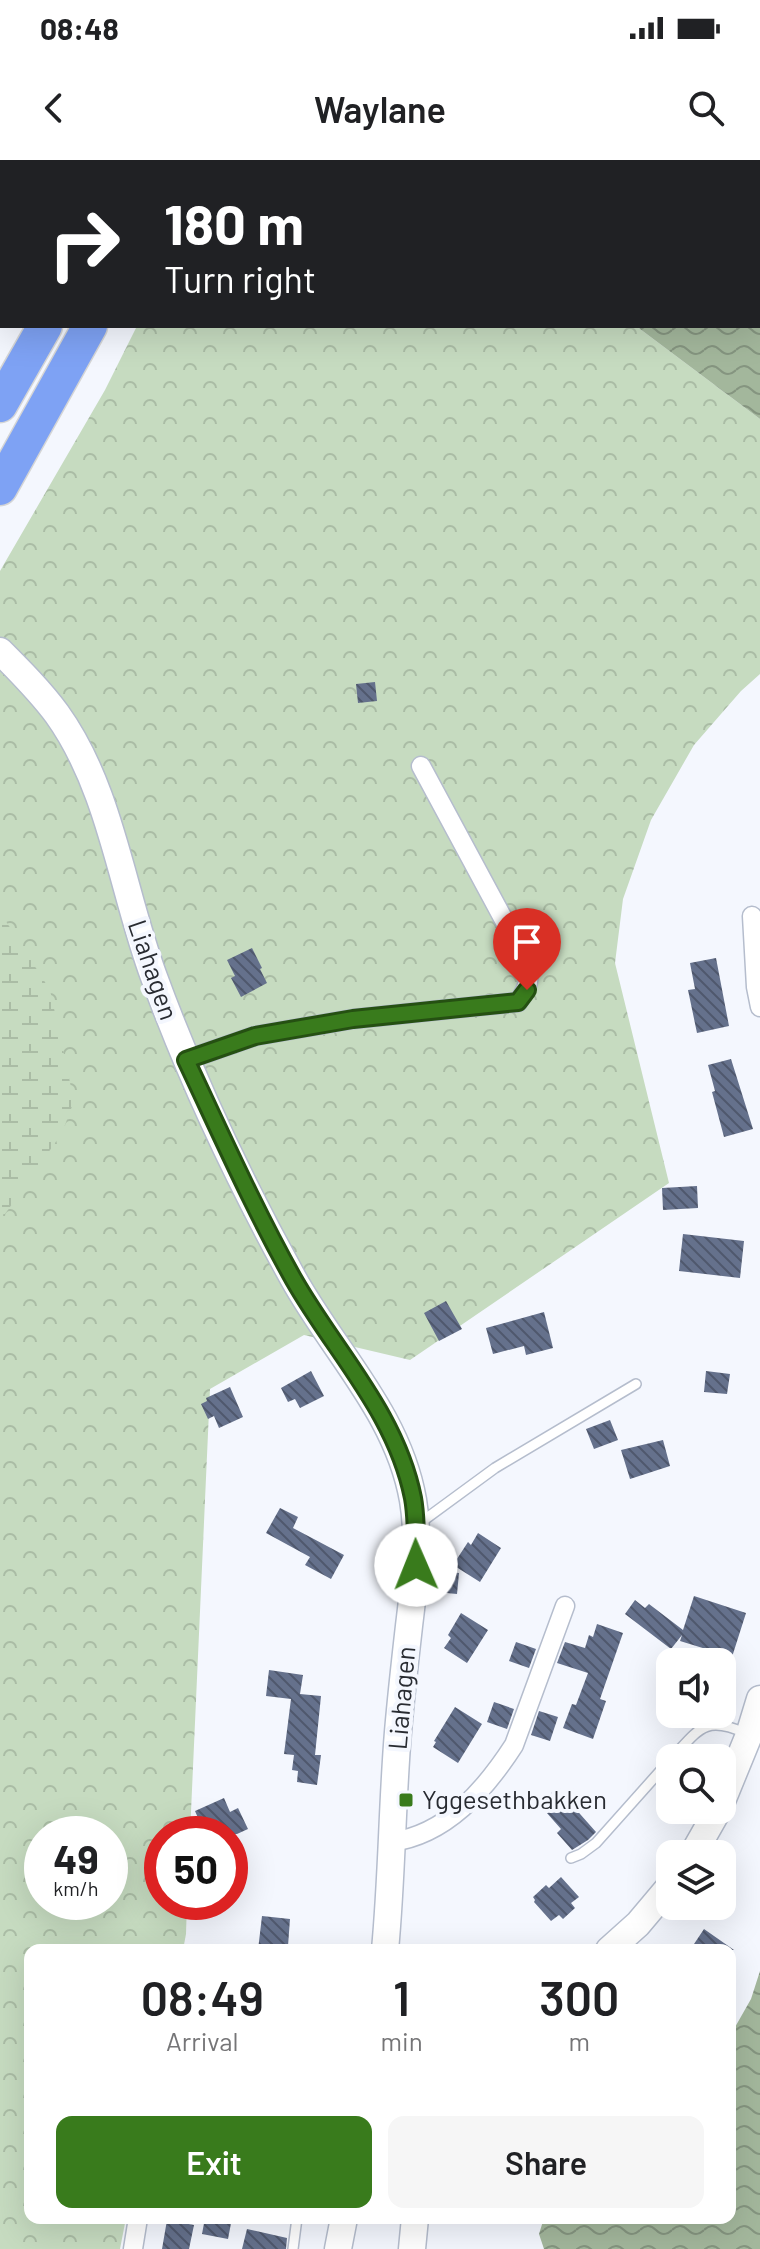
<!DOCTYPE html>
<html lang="en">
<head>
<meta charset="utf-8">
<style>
	body { margin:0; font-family:Barlow,sans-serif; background:#f6f6f6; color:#202124; height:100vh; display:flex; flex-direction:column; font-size:30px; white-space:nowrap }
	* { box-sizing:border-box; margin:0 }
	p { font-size:26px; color:#757577 }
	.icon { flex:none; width:44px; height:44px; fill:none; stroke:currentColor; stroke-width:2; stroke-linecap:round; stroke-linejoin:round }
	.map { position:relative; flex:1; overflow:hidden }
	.side { position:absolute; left:24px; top:1784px; width:712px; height:280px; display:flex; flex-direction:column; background:#fff; border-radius:16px; box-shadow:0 8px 32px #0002 }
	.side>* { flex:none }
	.hud { position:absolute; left:0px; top:0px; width:760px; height:168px; box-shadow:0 8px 32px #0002; background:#202124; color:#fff; overflow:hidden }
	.tools { position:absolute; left:656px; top:1488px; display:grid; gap:16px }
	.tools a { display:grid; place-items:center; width:80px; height:80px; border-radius:16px; background:#fff; box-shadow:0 8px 32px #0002; font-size:40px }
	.speed { position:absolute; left:24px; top:1656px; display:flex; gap:16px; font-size:40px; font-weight:700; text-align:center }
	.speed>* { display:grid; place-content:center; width:104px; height:104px; border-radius:50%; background:#fff; box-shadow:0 8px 32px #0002; line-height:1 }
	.speed small { font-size:20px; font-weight:400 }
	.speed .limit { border:12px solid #d22; background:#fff; color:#111 }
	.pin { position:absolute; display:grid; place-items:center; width:68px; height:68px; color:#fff; margin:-82px -34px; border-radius:50% 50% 50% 0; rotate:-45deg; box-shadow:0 0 8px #0007 }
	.pin .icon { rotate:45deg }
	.me { position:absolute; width:88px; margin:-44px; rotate:359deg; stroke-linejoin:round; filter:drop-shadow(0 0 6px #0008) }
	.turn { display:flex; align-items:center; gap:28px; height:168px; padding:0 32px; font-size:36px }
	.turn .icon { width:104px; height:104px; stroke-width:2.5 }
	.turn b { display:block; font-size:56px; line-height:68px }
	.eta { display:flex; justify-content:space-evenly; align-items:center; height:136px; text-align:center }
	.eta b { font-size:48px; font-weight:600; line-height:56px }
	.primary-button { display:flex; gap:16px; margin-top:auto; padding:16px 32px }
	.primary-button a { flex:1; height:92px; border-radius:16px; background:#397b1c; color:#fff; font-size:32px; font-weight:600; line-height:92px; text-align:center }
	.primary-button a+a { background:#f6f6f6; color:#202124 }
	.status { display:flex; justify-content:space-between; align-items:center; height:56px; padding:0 40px; background:#fff; direction:ltr }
	.status svg { height:22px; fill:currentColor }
	header { display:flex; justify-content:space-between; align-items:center; height:104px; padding:0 32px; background:#fff; font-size:36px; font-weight:600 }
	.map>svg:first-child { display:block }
	.forest { fill:url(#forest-crowns); fill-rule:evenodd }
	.wetland { fill:url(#wetland-marsh) }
	.water { fill:url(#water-waves) }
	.building { fill:url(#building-back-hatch) }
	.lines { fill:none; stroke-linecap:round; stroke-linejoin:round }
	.lane-casing { stroke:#b5bdcd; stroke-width:12 }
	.street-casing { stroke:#b5bdcd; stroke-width:21 }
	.secondary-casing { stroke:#b5bdcd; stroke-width:29 }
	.highway-casing { stroke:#d4d5d6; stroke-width:37 }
	.lane { stroke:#fff; stroke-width:9 }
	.street { stroke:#fff; stroke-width:18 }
	.secondary { stroke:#fff; stroke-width:26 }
	.highway { stroke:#7ea2f4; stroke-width:34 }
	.route-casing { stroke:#255012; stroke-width:20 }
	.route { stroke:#397b1c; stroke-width:14 }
	.poi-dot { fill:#397b1c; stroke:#f4f7fe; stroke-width:3 }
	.labels { text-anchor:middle; stroke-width:8; stroke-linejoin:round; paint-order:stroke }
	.street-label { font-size:26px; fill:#282b31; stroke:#f4f7fe }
	.poi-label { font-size:26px; fill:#282b31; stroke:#f4f7fe; text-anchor:start }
</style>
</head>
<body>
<div class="status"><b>08:48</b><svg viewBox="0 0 49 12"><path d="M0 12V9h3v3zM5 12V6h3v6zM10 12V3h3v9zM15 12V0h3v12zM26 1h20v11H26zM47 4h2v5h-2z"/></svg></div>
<header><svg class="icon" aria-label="back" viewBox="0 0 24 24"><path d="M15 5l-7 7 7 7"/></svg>Waylane<svg class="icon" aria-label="search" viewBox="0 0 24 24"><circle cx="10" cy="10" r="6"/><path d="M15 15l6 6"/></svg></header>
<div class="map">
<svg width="760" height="2089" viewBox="0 0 760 2089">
	<defs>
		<pattern id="forest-crowns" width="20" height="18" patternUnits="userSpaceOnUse" patternTransform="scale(2)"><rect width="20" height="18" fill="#c6dbc0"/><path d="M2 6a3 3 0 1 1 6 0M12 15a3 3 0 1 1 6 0" fill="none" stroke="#aabca5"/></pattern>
		<pattern id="wetland-marsh" width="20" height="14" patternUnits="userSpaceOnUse" patternTransform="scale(2)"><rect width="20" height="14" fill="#c6dbc0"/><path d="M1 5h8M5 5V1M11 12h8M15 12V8" fill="none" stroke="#aabca5"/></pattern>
		<pattern id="water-waves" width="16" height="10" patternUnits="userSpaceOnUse" patternTransform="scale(2)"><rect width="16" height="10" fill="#a3b79c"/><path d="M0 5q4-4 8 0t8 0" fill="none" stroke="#859580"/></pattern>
		<pattern id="building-back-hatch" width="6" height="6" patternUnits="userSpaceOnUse" patternTransform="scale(2)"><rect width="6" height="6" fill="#65718c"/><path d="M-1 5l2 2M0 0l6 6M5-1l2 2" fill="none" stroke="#4f586d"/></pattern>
	</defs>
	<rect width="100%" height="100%" fill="#f4f7fe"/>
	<path class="forest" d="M 137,166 L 636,166 L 760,259 L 760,514 L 741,531 L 694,585 L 651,660 L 623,739 L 615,803 L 669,1023 L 410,1200 L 304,1175 L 210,1229 L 190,1674 L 162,1674 L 162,1742 L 187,1742 L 186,1774 L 183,1790 L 30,1790 L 30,2058 L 126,2058 L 120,2089 L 0,2089 L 0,411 L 105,230 ZM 42,1674 L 110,1674 L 110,1742 L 42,1742 Z"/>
	<path class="wetland" d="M 0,752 L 50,830 L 74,941 L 62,973 L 5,1054 L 0,1054 Z"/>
	<path class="water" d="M 478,0 L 760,0 L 760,259 L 636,166 L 758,166 L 758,2 L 479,2 Z
		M 760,1811 L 760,2089 L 544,2089 L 539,2074 L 544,2058 L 730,2058 L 730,1876 L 751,1839 Z"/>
	<path class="building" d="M 375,522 L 377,541 L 358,543 L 356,524 Z
		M 252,788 L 262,808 L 260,809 L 267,823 L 241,837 L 231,818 L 235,816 L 227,800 Z
		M 716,798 L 729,866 L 697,873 L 688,830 L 695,829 L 690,803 Z
		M 731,899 L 753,969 L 724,977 L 712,932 L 715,931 L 708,905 Z
		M 697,1026 L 698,1048 L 663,1050 L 662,1028 Z
		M 683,1074 L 744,1081 L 740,1118 L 679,1111 Z
		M 446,1141 L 462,1169 L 439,1181 L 424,1153 Z
		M 544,1152 L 553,1188 L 526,1195 L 524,1186 L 493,1194 L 486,1168 Z
		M 311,1211 L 324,1236 L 300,1248 L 295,1239 L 288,1242 L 281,1228 Z
		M 706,1211 L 730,1214 L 727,1234 L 704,1232 Z
		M 230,1227 L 243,1257 L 219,1268 L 214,1256 L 208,1259 L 201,1244 L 207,1241 L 206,1238 Z
		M 610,1260 L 618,1280 L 594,1289 L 586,1269 Z
		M 663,1280 L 670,1306 L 630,1319 L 621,1290 Z
		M 280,1348 L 298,1357 L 293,1368 L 344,1395 L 331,1419 L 305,1405 L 310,1397 L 266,1373 Z
		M 478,1373 L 501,1388 L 480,1422 L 453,1405 L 468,1382 L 471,1385 Z
		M 439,1411 L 459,1413 L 457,1434 L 436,1432 Z
		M 694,1436 L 746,1453 L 732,1497 L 680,1481 L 682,1475 L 671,1489 L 625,1454 L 635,1440 L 645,1448 L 649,1444 L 683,1470 Z
		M 461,1453 L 488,1470 L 467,1503 L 444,1488 L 451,1478 L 448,1475 Z
		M 597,1464 L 623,1473 L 600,1539 L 606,1541 L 593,1579 L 563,1568 L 572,1544 L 576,1545 L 588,1513 L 557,1503 L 565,1482 L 585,1488 L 589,1475 L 593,1477 Z
		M 516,1482 L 536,1489 L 529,1508 L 509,1501 Z
		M 269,1510 L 303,1515 L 300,1534 L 321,1536 L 315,1595 L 321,1595 L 317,1625 L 297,1622 L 298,1611 L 292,1610 L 294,1595 L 284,1594 L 291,1539 L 266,1536 Z
		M 494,1542 L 514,1549 L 507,1569 L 487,1562 Z
		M 455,1547 L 482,1564 L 458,1603 L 433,1587 L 436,1582 L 434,1581 Z
		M 539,1551 L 558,1557 L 550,1581 L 531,1575 Z
		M 557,1628 L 596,1672 L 588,1680 L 572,1690 L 557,1673 L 561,1669 L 539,1644 Z
		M 224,1638 L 230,1652 L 238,1648 L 248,1669 L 237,1674 L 205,1674 L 195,1651 Z
		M 561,1717 L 579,1737 L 571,1743 L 575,1748 L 563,1759 L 559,1755 L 551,1761 L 534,1742 L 535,1740 L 533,1737 L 546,1725 L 549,1728 Z
		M 262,1756 L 290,1759 L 288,1786 L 282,1785 L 282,1790 L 258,1790 Z
		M 704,1769 L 734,1790 L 690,1790 Z
		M 205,2058 L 232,2058 L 228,2079 L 202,2074 Z
		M 167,2060 L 194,2065 L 189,2089 L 162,2089 Z
		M 247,2069 L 287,2078 L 286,2089 L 242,2089 Z"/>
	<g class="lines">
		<defs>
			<path id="lane" d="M 420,1363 L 495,1308 L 636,1224
				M 672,1598 C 699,1569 705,1555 745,1573
				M 571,1698 L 581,1694 L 596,1683 L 670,1600
				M 293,2089 L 297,2058"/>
			<path id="street" d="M 752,756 L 756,827 L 760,847
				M 186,900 L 255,876 L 353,859 L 518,842 C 535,819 529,810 518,786 L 421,606
				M 391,1682 C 446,1675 485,1630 514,1585 L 565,1446
				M 133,2089 L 138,2058"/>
			<path id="secondary" d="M 0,491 C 20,511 40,531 57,554 C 111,629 122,731 154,817 C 192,921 240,1022 293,1118 C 334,1192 398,1254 413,1340 C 420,1382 414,1424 409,1466 C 405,1501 401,1537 398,1572 C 392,1644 392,1717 385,1790
				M 722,1641 L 749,1575 L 760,1539
				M 693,1694 L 718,1650
				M 609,1790 L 638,1764 L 670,1726
				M 338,2089 L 344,2058
				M 412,2089 L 415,2058"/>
			<path id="highway" d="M 130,2 L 130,0
				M 173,2 L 174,0
				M 0,245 L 45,166
				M 0,328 L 90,166"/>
		</defs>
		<use href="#lane" class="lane-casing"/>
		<use href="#street" class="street-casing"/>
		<use href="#secondary" class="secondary-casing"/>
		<use href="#highway" class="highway-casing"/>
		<use href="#lane" class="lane"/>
		<use href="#street" class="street"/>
		<use href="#secondary" class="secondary"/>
		<use href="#highway" class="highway"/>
	</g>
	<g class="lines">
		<defs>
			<path id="route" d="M 416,1405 C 416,1383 417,1360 413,1338 C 396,1253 335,1192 294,1120 C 254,1049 221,974 186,900 L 255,876 L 353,859 L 518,842 L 527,830"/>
		</defs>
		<use href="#route" class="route-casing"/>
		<use href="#route" class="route"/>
	</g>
	<rect class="poi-dot" x="398" y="1632" width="16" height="16" rx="4"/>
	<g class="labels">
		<g class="street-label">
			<text transform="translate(153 810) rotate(71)" y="9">Liahagen</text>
			<text transform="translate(402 1538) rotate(-85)" y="9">Liahagen</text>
		</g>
		<g class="poi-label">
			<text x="422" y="1649">Yggesethbakken</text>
		</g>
	</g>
</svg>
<div class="tools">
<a><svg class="icon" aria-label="sound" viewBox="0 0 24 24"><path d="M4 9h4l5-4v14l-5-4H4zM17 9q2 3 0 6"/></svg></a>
<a><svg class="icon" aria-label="search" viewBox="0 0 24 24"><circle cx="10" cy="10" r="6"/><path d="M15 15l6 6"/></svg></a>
<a><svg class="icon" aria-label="layers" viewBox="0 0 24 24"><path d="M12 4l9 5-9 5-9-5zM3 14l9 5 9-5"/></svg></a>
</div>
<div class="speed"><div>49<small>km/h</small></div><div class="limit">50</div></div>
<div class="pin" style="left:527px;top:830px;background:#d93025"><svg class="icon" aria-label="arrive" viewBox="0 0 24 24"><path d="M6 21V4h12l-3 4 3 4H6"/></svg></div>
<svg class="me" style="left:416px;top:1405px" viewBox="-20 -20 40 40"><circle r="19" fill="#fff"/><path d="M0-13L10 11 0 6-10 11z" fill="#397b1c"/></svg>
<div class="hud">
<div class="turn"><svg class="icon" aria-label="right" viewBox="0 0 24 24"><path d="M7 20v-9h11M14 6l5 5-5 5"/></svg><div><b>180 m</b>Turn right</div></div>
</div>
<section class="side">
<div class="eta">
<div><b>08:49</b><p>Arrival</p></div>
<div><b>1</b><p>min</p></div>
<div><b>300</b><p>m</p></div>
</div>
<div class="primary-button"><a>Exit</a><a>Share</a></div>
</section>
</div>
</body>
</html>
